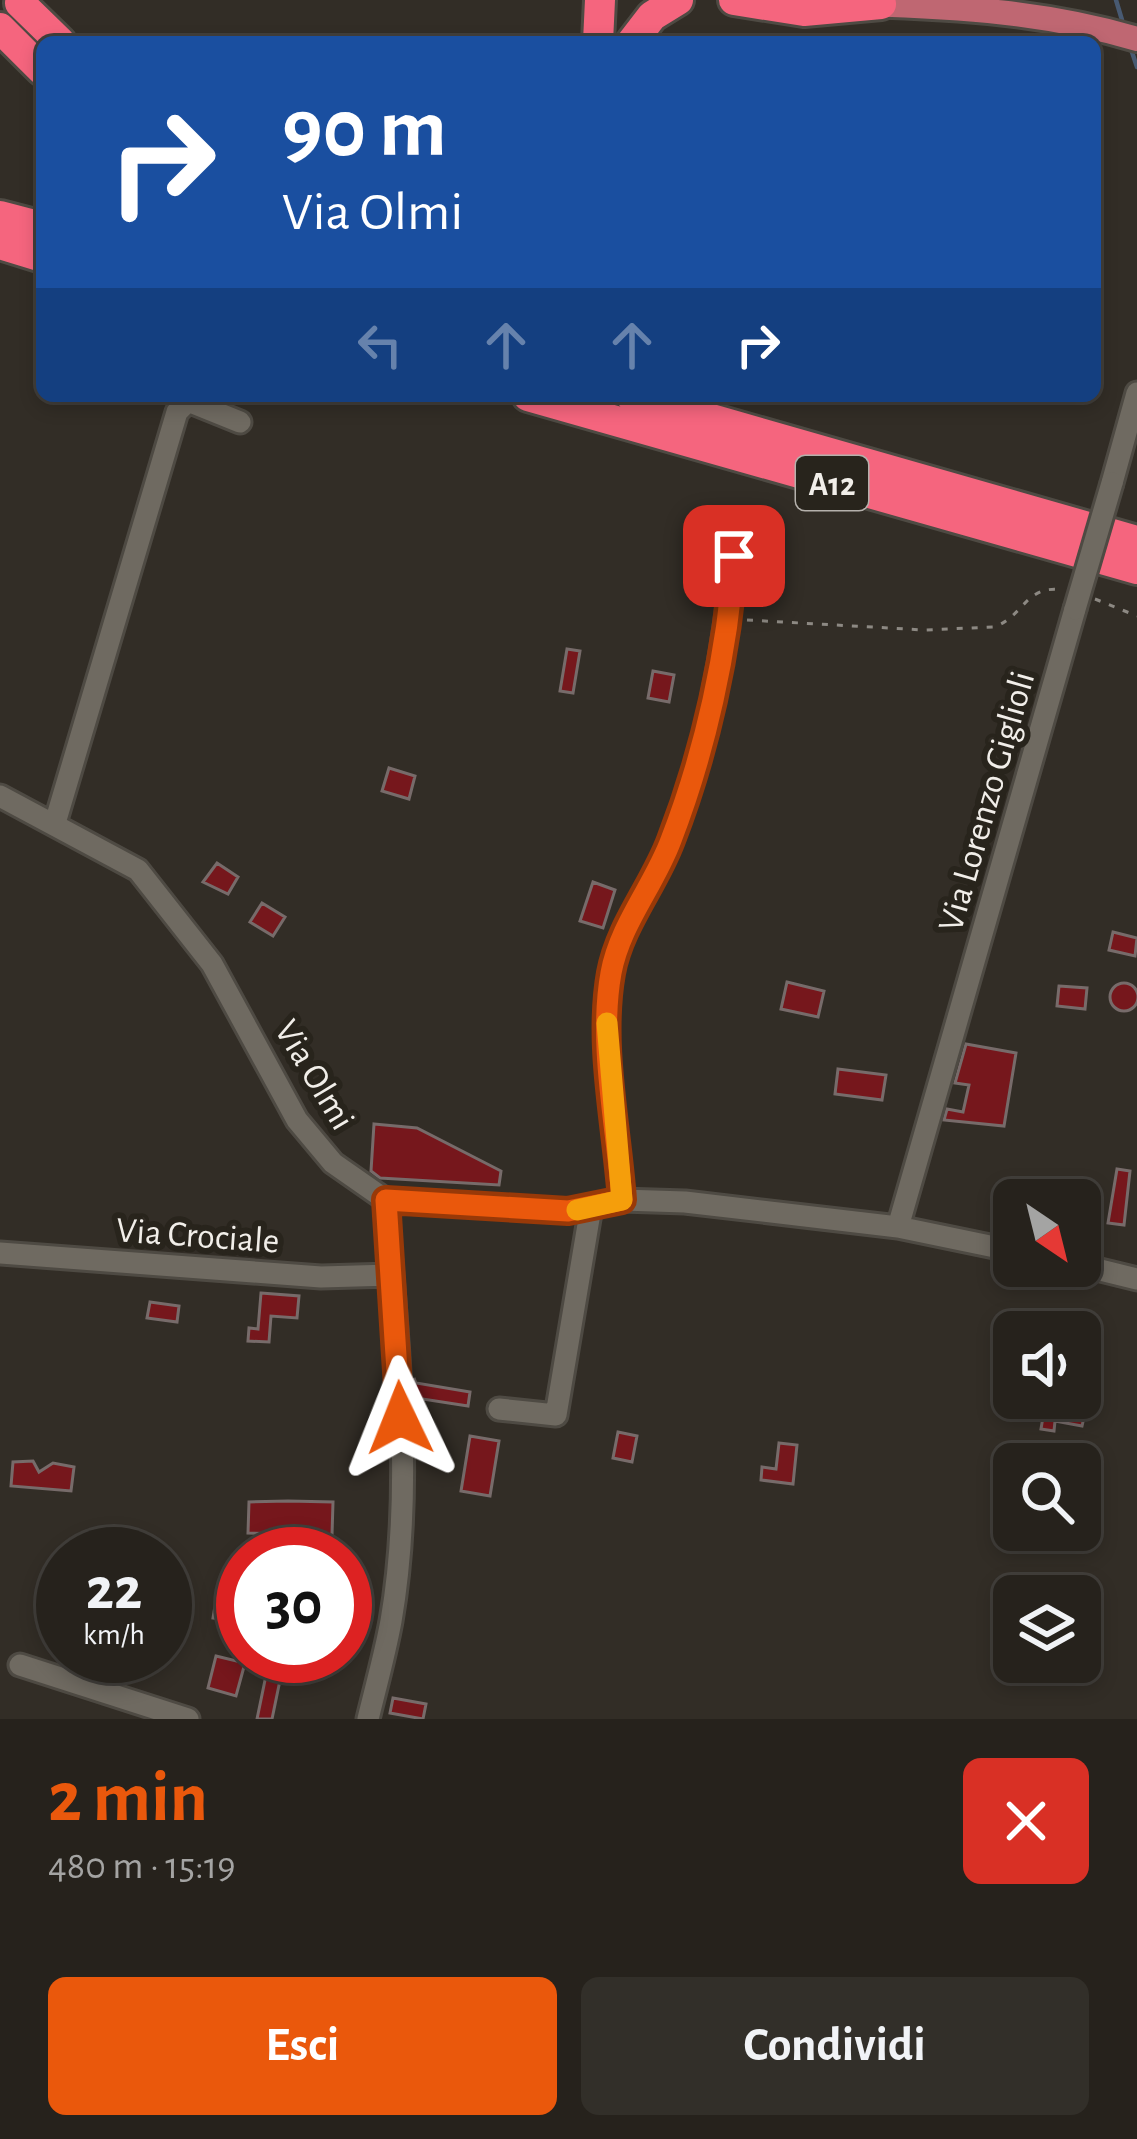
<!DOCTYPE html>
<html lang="it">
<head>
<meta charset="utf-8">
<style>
	body { margin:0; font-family:"Alegreya Sans",sans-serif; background:#322f29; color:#f1f3f6; height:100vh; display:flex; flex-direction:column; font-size:45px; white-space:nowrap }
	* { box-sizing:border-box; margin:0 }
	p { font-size:39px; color:#a4a4a3 }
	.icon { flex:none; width:66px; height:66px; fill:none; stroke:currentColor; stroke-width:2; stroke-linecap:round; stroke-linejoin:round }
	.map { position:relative; height:1719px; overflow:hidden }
	.side { display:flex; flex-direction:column; background:#26221c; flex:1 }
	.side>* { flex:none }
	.top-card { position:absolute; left:36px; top:36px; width:1065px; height:366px; border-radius:18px; box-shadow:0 6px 18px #0003,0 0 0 3px #423f3b; background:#1a4fa0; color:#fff; overflow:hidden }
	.needle { width:78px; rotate:145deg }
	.buttons { position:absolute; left:993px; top:1179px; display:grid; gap:24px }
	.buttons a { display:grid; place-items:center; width:108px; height:108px; border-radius:18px; background:#26221c; box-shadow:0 6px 18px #0003,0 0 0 3px #423f3b; font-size:60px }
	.speed { position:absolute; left:36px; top:1527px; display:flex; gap:24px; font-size:60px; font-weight:700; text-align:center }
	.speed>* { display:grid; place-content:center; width:156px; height:156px; border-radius:50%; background:#26221c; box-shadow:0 6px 18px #0003,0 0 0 3px #423f3b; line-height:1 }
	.speed small { font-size:30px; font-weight:400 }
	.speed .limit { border:18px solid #d22; background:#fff; color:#111 }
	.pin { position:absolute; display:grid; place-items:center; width:102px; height:102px; color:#fff; margin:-51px; border-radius:24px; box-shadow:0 6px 18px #0006 }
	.me { position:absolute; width:132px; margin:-66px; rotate:358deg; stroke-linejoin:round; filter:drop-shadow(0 0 9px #0008) }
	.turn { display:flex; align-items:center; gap:42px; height:252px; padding:0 48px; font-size:54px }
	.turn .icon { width:156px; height:156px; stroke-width:2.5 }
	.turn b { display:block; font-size:84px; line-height:102px }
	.lanes { display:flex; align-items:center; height:114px; padding:0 48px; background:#0003; justify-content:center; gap:60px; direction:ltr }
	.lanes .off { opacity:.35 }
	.round { display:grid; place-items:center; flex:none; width:126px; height:126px; border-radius:18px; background:#322f29 }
	.overview { display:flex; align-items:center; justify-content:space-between; height:204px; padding:0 48px }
	h1 { font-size:72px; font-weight:600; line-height:90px; color:#ea580c }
	.primary-button { display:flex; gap:24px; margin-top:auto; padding:24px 48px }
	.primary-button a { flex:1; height:138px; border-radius:18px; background:#ea580c; color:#fff; font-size:48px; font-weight:600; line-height:138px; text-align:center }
	.primary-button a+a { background:#322f29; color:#f1f3f6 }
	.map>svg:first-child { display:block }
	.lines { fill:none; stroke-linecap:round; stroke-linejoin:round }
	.stream { stroke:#485a72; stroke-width:4.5 }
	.building { fill:#76171c; stroke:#776b6a; stroke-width:3 }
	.minor-casing { stroke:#4e4a43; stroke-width:27 }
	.major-casing { stroke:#4e4a43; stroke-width:30 }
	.highway-casing { stroke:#4e4a43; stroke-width:36 }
	.path { stroke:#8d8983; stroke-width:3; stroke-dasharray:6 9; stroke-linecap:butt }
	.minor { stroke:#6f6a61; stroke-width:21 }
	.major { stroke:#bf6772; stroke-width:24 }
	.highway { stroke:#f5657e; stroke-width:30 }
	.minor-bridge-casing { stroke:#4e4a43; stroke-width:27; stroke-linecap:butt }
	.minor-bridge { stroke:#6f6a61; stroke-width:21 }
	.route-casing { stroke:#983908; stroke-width:30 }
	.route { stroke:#ea580c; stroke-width:21 }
	.slow { stroke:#f59e0b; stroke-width:21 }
	.labels { text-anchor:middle; stroke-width:12; stroke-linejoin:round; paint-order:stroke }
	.shield { fill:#28241c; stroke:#b5b1ac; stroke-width:3 }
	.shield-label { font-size:33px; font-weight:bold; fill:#f1eee9 }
	.street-label { font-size:36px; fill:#f1eee9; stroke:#28241c }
</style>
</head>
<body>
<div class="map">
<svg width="1137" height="1719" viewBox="0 0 1137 1719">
	<rect width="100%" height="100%" fill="#322d26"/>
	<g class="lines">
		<path class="stream" d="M 1116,0 L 1122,20
			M 1131,49 L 1137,67"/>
	</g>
	<path class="building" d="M 567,649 L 580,651 L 573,693 L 560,691 Z
		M 653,671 L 674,675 L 669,702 L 648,698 Z
		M 389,768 L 415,776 L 409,799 L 382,791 Z
		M 217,863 L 238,877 L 228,894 L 203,882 Z
		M 593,882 L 615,890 L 603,928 L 580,921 Z
		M 262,903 L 285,917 L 273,936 L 250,922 Z
		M 1113,932 L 1137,938 L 1135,956 L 1109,950 Z
		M 787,982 L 824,991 L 818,1017 L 781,1009 Z
		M1110 997a14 14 0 1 1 28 0a14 14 0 1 1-28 0Z
		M 1059,986 L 1087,988 L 1085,1009 L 1057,1006 Z
		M 966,1044 L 1016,1053 L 1004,1126 L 944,1120 L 947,1109 L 963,1112 L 969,1085 L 955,1083 Z
		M 838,1069 L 886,1075 L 882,1100 L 835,1094 Z
		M 374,1124 L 417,1128 L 501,1171 L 499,1185 L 380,1178 L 371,1171 Z
		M 1117,1169 L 1130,1171 L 1124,1225 L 1108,1223 Z
		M 261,1293 L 299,1296 L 297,1318 L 271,1316 L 269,1342 L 248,1341 L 249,1328 L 258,1329 Z
		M 150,1302 L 179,1306 L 177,1322 L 147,1318 Z
		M 414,1378 L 416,1383 L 470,1392 L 468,1406 L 416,1398 Z
		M 1045,1405 L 1085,1413 L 1082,1426 L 1055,1421 L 1054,1431 L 1041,1429 Z
		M 618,1432 L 637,1436 L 632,1462 L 613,1458 Z
		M 470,1436 L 499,1441 L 490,1496 L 461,1491 Z
		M 779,1443 L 797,1445 L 793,1484 L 761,1480 L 762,1467 L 776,1469 Z
		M 33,1461 L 39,1472 L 53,1463 L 74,1467 L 71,1491 L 11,1486 L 13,1462 Z
		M 288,1501 L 333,1502 L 332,1535 L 248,1533 L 249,1502 Z
		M 165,1586 L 186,1590 L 182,1619 L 165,1616 Z
		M 216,1600 L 243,1605 L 243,1623 L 213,1618 Z
		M 107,1656 L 130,1656 L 123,1679 L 102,1672 Z
		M 216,1656 L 245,1663 L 236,1696 L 208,1688 Z
		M 270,1656 L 285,1656 L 272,1719 L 257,1719 Z
		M 393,1698 L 426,1704 L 423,1719 L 390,1713 Z"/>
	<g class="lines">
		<defs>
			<path id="minor" d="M 1112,483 L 1137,393
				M 0,796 L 138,870 L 212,964 L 297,1120 L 333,1163 L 386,1200 L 568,1211 L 622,1200 L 685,1202 L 898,1227 L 1014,1251
				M 55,823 L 177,412 L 188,401 L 240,422
				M 622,1200 C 617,1130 599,1041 611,973 C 620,924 654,886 671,841 C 710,739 729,628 736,520
				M 898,1227 L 1075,609
				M 0,1253 L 321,1277 L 391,1275
				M 1080,1265 L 1137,1279
				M 499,1409 L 556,1415 L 591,1207
				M 20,1665 L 188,1719
				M 368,1719 C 376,1686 385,1654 391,1621 C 415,1483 396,1339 386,1200"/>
			<path id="major" d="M 865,4 C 959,7 1046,12 1137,39"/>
			<path id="highway" d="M 734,0 L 804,11 L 881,4
				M 20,3 L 60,42
				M 0,28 L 42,70
				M 598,42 L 600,0
				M 632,42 L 652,16 L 678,0
				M 0,216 L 42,227
				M 0,244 L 42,257
				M 528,396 L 1137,569
				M 631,396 L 1137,541"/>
		</defs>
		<use href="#minor" class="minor-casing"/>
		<use href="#major" class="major-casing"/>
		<use href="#highway" class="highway-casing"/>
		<path class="path" d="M 1095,599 L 1137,616
			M 747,620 L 924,630 L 994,627 C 1024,617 1025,584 1063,590"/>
		<use href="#minor" class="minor"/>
		<use href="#major" class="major"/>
		<use href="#highway" class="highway"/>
		<defs>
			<path id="minor-bridge" d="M 1075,609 L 1112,483"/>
		</defs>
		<use href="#minor-bridge" class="minor-bridge-casing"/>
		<use href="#minor-bridge" class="minor-bridge"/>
	</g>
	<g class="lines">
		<defs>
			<path id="route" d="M 400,1418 L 386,1200 L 568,1211 L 622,1200 C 617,1128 598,1045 611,973 C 620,924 654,886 671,840 C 705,752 728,650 734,556"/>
		</defs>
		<use href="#route" class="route-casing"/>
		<use href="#route" class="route"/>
		<path class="slow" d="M 577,1210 L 622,1200 L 607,1023"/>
	</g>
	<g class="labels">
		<rect class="shield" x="796" y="456" width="72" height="54" rx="9"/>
		<g class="shield-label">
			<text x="832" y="495">A12</text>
		</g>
		<g class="street-label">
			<text transform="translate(985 801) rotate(-74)" y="13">Via Lorenzo Giglioli</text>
			<text transform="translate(316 1074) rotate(59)" y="13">Via Olmi</text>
			<text transform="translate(198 1234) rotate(4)" y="13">Via Crociale</text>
		</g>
	</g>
</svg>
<div class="buttons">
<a><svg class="needle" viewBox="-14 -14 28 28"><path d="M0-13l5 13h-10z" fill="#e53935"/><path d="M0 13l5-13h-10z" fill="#a4a4a3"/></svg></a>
<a><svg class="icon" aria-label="sound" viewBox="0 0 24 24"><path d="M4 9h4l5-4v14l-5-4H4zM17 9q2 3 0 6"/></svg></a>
<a><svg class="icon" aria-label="search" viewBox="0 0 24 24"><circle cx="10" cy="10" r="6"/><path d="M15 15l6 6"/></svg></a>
<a><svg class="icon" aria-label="layers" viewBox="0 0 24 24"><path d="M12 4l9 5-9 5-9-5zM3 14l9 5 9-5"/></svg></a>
</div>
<div class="speed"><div>22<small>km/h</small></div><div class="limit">30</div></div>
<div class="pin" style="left:734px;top:556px;background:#d93025"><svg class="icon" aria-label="arrive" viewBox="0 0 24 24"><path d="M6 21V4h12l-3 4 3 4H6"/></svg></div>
<svg class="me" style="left:400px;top:1418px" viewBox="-20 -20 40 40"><path d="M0-17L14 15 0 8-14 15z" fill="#ea580c" stroke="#fff" stroke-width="4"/></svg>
<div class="top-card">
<div class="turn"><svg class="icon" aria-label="right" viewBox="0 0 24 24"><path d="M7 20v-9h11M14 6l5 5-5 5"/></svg><div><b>90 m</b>Via Olmi</div></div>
<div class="lanes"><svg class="icon off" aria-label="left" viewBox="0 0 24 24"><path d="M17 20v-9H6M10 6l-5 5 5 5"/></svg><svg class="icon off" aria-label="ahead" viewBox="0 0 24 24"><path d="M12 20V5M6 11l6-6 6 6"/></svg><svg class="icon off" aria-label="ahead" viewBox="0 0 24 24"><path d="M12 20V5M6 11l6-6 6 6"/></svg><svg class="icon" aria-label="right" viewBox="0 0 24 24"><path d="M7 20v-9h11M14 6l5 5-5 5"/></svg></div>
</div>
</div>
<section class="side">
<div class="overview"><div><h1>2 min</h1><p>480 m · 15:19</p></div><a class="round" style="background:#d93025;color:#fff"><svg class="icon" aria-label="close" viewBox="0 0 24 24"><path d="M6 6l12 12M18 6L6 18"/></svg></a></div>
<div class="primary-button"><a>Esci</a><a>Condividi</a></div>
</section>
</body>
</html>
